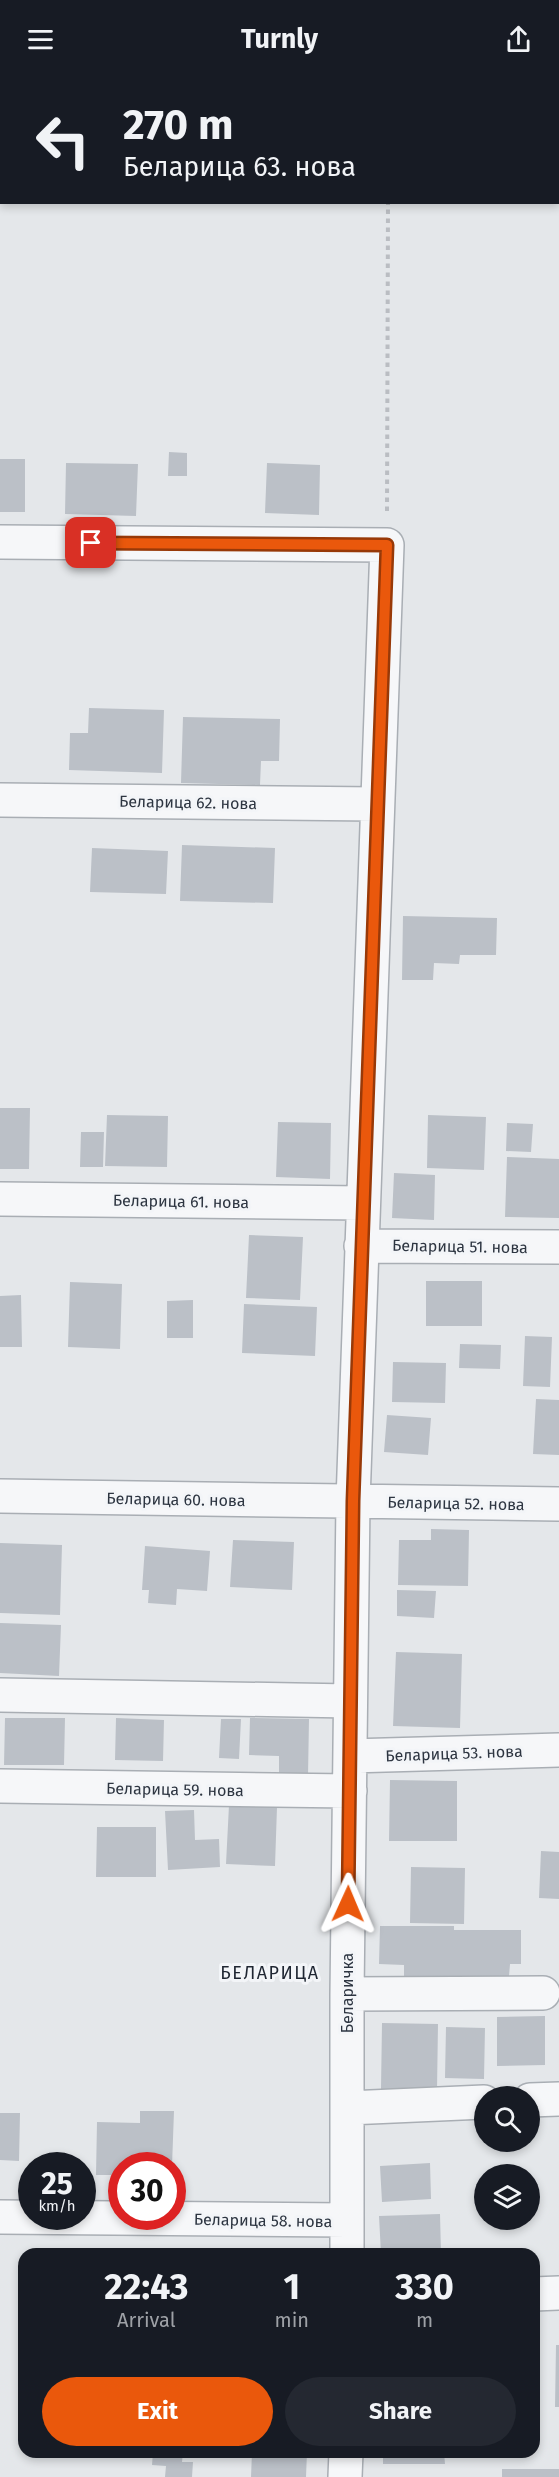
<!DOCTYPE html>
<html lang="en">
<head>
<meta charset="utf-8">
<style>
	body { margin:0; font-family:"Fira Sans",sans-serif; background:#242831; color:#f1f3f6; height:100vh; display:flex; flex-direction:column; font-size:22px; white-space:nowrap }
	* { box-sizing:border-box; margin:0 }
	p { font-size:20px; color:#9ea1a6 }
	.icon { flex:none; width:33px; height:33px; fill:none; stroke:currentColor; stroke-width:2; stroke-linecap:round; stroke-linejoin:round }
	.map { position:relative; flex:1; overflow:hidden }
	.details { position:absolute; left:18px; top:2170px; width:522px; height:210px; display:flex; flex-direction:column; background:#171b24; border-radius:18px; box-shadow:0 3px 9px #0003 }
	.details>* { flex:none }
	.top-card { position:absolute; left:0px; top:0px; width:560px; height:126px; box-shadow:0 3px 9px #0003; background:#171b24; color:#f1f3f6; overflow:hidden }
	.controls { position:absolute; left:474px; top:2008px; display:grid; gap:12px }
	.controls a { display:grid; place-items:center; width:66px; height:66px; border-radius:50%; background:#171b24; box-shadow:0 3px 9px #0003; font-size:30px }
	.speed { position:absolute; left:18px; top:2074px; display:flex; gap:12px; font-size:30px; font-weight:700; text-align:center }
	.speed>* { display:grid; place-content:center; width:78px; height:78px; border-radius:50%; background:#171b24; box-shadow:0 3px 9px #0003; line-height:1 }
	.speed small { font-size:15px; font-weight:400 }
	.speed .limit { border:9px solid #d22; background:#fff; color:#111 }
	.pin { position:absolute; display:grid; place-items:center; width:51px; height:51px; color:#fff; margin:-26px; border-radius:12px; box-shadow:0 3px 9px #0006 }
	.me { position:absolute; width:66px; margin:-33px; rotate:1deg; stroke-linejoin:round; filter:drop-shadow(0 0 4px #0008) }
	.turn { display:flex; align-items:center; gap:21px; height:126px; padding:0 24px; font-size:27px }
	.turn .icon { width:78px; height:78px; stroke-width:2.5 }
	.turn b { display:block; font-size:42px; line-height:51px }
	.eta { display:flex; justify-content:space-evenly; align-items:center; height:102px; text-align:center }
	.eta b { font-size:36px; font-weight:700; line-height:42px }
	.action { display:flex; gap:12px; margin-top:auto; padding:12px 24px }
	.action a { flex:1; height:69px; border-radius:36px; background:#ea580c; color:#fff; font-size:24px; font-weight:700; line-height:69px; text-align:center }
	.action a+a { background:#242831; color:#f1f3f6 }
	header { display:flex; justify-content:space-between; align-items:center; height:78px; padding:0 24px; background:#171b24; font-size:27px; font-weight:700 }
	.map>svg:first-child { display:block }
	.building { fill:#bbc0c7 }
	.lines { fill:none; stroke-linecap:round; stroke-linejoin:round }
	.minor-casing { stroke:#a9aeb4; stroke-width:36 }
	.path { stroke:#babdc2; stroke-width:4; stroke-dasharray:4.5 4.5; stroke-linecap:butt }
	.minor { stroke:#f6f7f9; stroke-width:33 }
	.route-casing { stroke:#983908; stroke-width:15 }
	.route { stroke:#ea580c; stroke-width:10 }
	.labels { text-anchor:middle; stroke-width:6; stroke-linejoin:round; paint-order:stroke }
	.street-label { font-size:16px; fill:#2d3541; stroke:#f3f5f8 }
	.neighbourhood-label { font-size:18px; letter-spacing:1.5px; fill:#1f2632; stroke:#f3f5f8 }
</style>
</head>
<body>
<header><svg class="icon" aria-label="menu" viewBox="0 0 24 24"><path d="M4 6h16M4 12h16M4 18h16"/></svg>Turnly<svg class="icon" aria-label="share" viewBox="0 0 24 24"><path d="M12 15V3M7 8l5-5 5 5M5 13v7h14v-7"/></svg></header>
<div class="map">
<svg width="559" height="2399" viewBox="0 0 559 2399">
	<rect width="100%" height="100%" fill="#e4e7ea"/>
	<path class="building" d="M 169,374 L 187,375 L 187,398 L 168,398 Z
		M 0,381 L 25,381 L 25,434 L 0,434 Z
		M 66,385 L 138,386 L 136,438 L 65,436 Z
		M 267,385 L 320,387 L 319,437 L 265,435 Z
		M 89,630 L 164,632 L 162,695 L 69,692 L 70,655 L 88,655 Z
		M 183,639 L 280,641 L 279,683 L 261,683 L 260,707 L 181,705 Z
		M 182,767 L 275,770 L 273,825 L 180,823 Z
		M 92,770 L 168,773 L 166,816 L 90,814 Z
		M 403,838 L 497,840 L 496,877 L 460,877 L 459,886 L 434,885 L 433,902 L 402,902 Z
		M 0,1030 L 30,1030 L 29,1091 L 0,1091 Z
		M 107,1037 L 168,1038 L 167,1089 L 105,1088 Z
		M 428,1037 L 486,1039 L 484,1092 L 427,1090 Z
		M 278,1044 L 331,1045 L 330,1101 L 276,1099 Z
		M 507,1045 L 533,1046 L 531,1074 L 506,1073 Z
		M 81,1054 L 104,1054 L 103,1089 L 80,1089 Z
		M 507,1079 L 559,1081 L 559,1140 L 505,1139 Z
		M 394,1095 L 435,1097 L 434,1142 L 392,1140 Z
		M 249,1157 L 303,1159 L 300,1222 L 246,1220 Z
		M 426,1203 L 482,1203 L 482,1248 L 426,1248 Z
		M 70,1204 L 122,1206 L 120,1271 L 68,1269 Z
		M 21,1217 L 22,1269 L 0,1269 L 0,1218 Z
		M 193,1222 L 193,1260 L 167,1260 L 167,1223 Z
		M 244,1226 L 317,1229 L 315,1278 L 242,1275 Z
		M 525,1258 L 552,1259 L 550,1309 L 523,1308 Z
		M 460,1266 L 501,1267 L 500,1291 L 459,1290 Z
		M 393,1284 L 446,1285 L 445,1325 L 392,1324 Z
		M 536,1321 L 559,1322 L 559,1377 L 533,1376 Z
		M 387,1337 L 431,1340 L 428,1377 L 384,1374 Z
		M 431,1451 L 469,1452 L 468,1508 L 398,1507 L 399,1462 L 431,1462 Z
		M 233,1462 L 294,1464 L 292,1512 L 230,1509 Z
		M 0,1465 L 62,1467 L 60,1537 L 0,1535 Z
		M 145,1468 L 210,1473 L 207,1513 L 177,1511 L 176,1527 L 148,1525 L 149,1512 L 142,1512 Z
		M 397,1512 L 436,1513 L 434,1540 L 397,1538 Z
		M 0,1545 L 61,1547 L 59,1598 L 0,1595 Z
		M 396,1574 L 462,1576 L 460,1650 L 393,1648 Z
		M 5,1640 L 65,1640 L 64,1687 L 4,1687 Z
		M 116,1640 L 164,1642 L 163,1683 L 115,1682 Z
		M 250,1640 L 309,1641 L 308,1698 L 279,1698 L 279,1678 L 249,1677 Z
		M 221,1641 L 241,1641 L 239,1681 L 219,1680 Z
		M 390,1702 L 457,1703 L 457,1763 L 389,1763 Z
		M 229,1727 L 277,1729 L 275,1788 L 226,1786 Z
		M 194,1732 L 195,1762 L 219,1761 L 220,1789 L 168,1792 L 165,1733 Z
		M 97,1749 L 156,1749 L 156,1799 L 96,1799 Z
		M 541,1773 L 559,1774 L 559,1821 L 539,1820 Z
		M 411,1789 L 465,1790 L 464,1846 L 410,1845 Z
		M 380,1848 L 454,1848 L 454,1852 L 521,1852 L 521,1886 L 510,1886 L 508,1910 L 404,1905 L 404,1887 L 379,1886 Z
		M 545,1938 L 545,1987 L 497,1988 L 497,1939 Z
		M 382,1945 L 438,1946 L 437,2012 L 381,2011 Z
		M 446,1949 L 485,1950 L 484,2001 L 445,2000 Z
		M 140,2033 L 174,2033 L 172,2088 L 122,2088 L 122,2097 L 96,2097 L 97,2044 L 140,2045 Z
		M 0,2035 L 20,2035 L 19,2083 L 0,2082 Z
		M 430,2085 L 431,2121 L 382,2124 L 380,2088 Z
		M 440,2136 L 441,2176 L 381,2176 L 379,2138 Z
		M 556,2267 L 559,2267 L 559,2329 L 555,2329 Z
		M 153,2374 L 183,2374 L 182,2384 L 193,2384 L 192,2399 L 165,2399 L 166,2388 L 152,2387 Z
		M 252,2374 L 307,2374 L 306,2399 L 251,2399 Z
		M 383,2374 L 444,2374 L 445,2386 L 383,2386 Z
		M 502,2391 L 559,2391 L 559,2399 L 502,2399 Z"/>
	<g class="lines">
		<defs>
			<path id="minor" d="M 0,464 L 387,467 L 353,1423 L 347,1916 L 347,2176
				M 0,722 L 376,726
				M 0,1121 L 362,1125
				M 361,1168 L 559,1169
				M 0,1418 L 559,1426
				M 0,1617 L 350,1623
				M 350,1678 L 559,1672
				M 0,1708 L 350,1713
				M 347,1916 L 543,1915
				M 530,2022 L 559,2021
				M 348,2030 L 484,2024
				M 0,2139 L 347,2142
				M 534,2216 L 559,2215
				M 345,2399 L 346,2374"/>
		</defs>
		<use href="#minor" class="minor-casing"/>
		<path class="path" d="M 389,2 L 389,0
			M 387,433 L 388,124"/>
		<use href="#minor" class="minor"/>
	</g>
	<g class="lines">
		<defs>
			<path id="route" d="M 91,465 L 387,467 L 353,1423 L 348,1826"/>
		</defs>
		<use href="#route" class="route-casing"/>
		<use href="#route" class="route"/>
	</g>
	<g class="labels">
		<g class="street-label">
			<text transform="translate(188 724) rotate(1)" y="6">Беларица 62. нова</text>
			<text transform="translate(181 1123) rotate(1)" y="6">Беларица 61. нова</text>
			<text transform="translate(460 1168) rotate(1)" y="6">Беларица 51. нова</text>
			<text transform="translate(176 1421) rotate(1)" y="6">Беларица 60. нова</text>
			<text transform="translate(456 1425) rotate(1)" y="6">Беларица 52. нова</text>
			<text transform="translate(454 1675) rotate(-2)" y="6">Беларица 53. нова</text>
			<text transform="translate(175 1711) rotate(1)" y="6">Беларица 59. нова</text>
			<text transform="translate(347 1915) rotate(-90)" y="6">Беларичка</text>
			<text transform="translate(263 2142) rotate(1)" y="6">Беларица 58. нова</text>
		</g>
		<g class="neighbourhood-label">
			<text x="270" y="1901">БЕЛАРИЦА</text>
		</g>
	</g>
</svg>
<div class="controls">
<a><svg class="icon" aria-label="search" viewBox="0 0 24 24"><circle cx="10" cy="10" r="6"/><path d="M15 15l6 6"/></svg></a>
<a><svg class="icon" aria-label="layers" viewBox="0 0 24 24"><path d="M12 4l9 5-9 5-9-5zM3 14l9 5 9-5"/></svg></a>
</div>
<div class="speed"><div>25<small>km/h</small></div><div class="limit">30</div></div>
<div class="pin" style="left:91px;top:465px;background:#d93025"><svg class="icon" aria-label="arrive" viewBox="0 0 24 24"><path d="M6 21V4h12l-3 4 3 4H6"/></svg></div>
<svg class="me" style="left:348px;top:1826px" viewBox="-20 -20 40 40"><path d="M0-17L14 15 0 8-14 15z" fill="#ea580c" stroke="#fff" stroke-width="4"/></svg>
<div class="top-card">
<div class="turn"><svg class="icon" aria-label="left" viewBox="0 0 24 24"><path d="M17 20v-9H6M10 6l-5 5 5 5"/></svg><div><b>270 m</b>Беларица 63. нова</div></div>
</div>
<section class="details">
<div class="eta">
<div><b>22:43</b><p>Arrival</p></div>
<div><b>1</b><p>min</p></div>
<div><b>330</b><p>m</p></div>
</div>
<div class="action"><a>Exit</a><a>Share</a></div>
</section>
</div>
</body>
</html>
